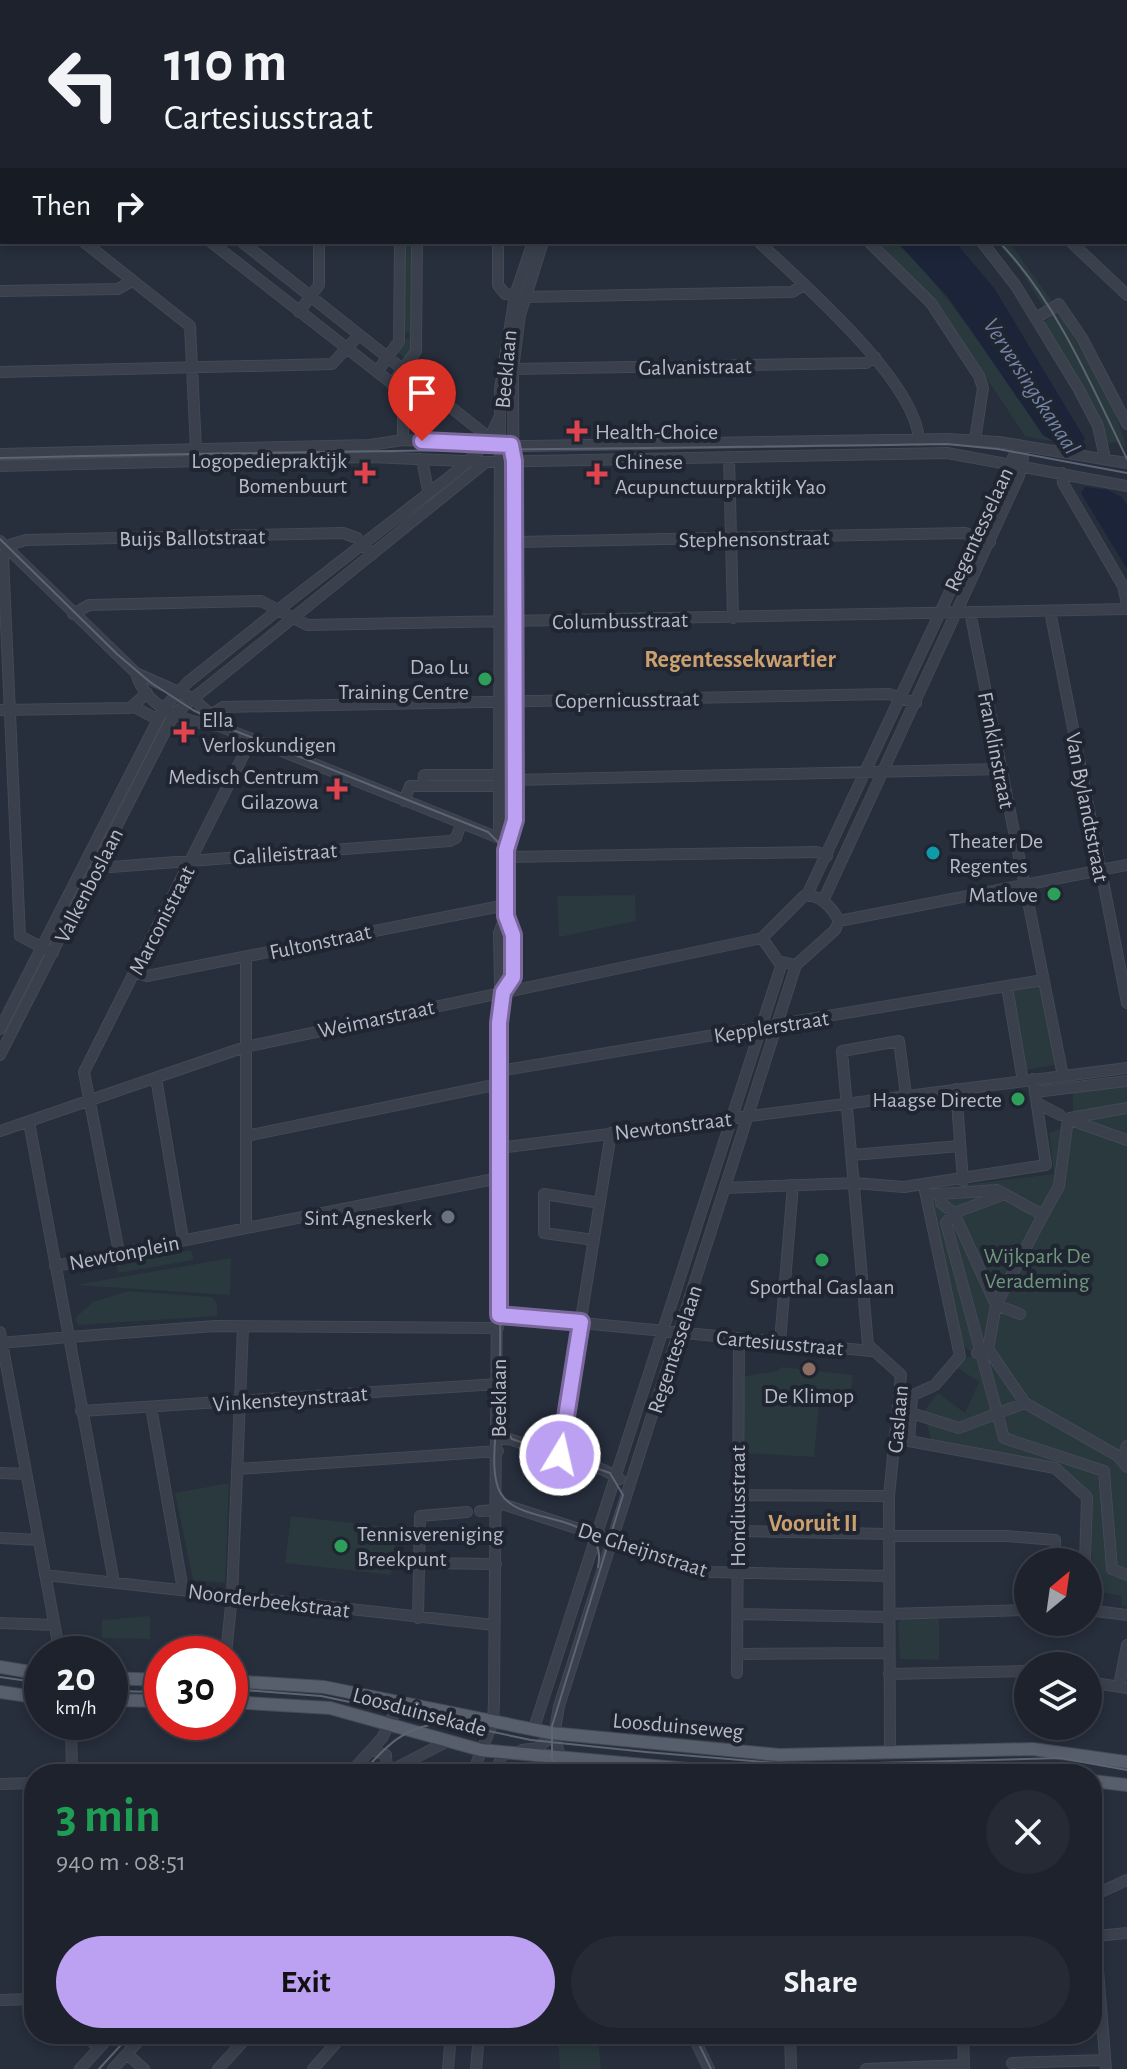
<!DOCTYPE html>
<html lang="en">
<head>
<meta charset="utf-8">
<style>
	body { margin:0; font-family:"Alegreya Sans",sans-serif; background:#252a35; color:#f1f3f6; height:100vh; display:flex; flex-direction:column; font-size:30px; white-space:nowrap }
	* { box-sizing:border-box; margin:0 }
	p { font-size:26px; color:#a0a4aa }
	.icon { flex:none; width:44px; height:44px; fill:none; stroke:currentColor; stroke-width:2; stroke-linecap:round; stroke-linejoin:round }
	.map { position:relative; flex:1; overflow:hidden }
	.panel { position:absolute; left:24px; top:1764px; width:1078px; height:280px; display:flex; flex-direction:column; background:#1d222d; border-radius:32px; box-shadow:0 4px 12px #0003,0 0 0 2px #3b3f49 }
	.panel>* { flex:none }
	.hud { position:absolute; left:0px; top:0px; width:1128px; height:244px; box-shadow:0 4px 12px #0003,0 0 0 2px #3b3f49; background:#1d222d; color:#f1f3f6; overflow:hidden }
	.needle { width:52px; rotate:29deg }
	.buttons { position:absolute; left:1014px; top:1548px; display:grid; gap:16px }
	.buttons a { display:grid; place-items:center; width:88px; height:88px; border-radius:50%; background:#1d222d; box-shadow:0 4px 12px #0003,0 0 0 2px #3b3f49; font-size:40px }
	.speed { position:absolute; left:24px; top:1636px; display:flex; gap:16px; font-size:40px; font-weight:700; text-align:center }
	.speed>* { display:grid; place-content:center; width:104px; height:104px; border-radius:50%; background:#1d222d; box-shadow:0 4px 12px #0003,0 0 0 2px #3b3f49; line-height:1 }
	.speed small { font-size:20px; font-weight:400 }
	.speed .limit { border:12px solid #d22; background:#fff; color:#111 }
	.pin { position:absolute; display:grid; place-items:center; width:68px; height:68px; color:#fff; margin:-82px -34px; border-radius:50% 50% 50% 0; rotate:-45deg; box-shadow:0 0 8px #0007 }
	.pin .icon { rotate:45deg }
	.me { position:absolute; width:88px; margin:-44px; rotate:9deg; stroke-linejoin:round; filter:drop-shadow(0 0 6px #0008) }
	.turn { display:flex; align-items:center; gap:28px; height:168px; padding:0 32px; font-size:36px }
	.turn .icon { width:104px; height:104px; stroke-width:2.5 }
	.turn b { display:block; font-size:56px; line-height:68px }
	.then { display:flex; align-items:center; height:76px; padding:0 32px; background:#0003; gap:16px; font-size:30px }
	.round { display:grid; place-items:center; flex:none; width:84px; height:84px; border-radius:42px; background:#252a35 }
	.summary { display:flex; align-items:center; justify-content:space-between; height:136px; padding:0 32px }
	h1 { font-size:48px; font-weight:700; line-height:60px; color:#1e9e55 }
	.primary-button { display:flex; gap:16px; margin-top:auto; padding:16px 32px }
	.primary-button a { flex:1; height:92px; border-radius:48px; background:#bca0f2; color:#111; font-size:32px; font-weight:700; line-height:92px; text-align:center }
	.primary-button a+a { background:#252a35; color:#f1f3f6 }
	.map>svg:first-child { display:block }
	.green { fill:#29393d }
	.water { fill:#1b2439 }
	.pier { fill:#272e3c }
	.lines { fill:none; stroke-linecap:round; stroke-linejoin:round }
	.minor-casing { stroke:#434955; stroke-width:12 }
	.major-casing { stroke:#434955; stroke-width:14 }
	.minor { stroke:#3a404c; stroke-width:10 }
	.major { stroke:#585f6c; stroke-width:12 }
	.tram { stroke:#5d6473; stroke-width:2 }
	.route-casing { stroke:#7a689d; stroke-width:20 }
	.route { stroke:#bca0f2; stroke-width:14 }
	.health-dot { fill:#e0444e; stroke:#1f2531; stroke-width:3 }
	.leisure-dot { fill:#2e9e5b; stroke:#1f2531; stroke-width:3 }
	.culture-dot { fill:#0f9aa8; stroke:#1f2531; stroke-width:3 }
	.worship-dot { fill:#6b7280; stroke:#1f2531; stroke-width:3 }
	.education-dot { fill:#8d6e63; stroke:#1f2531; stroke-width:3 }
	.labels { text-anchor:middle; stroke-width:8; stroke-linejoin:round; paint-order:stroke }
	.street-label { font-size:22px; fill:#b6bbc7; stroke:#1f2531 }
	.poi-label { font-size:22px; fill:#b6bbc7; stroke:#1f2531; text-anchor:end }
	.park-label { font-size:22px; fill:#70967c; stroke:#1f2531 }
	.water-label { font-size:24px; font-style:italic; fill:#7383a3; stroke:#1f2531 }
	.neighbourhood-label { font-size:24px; font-weight:bold; fill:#cb9f6e; stroke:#1f2531 }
</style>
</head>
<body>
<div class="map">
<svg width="1127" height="2069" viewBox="0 0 1127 2069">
	<rect width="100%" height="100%" fill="#272e3c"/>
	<path class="green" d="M 404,242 L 414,242 L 414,345 L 407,360 L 398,353 L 404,339 L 409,338 L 409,333 L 404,332 Z
		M 878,242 L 897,242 C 954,300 998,367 1043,435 L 1055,442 L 1025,436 L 934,299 Z
		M 997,242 L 1009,242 L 1052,301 L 1043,306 L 1020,269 Z
		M 1058,310 L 1111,402 L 1127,448 L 1116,442 L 1107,444 L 1091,406 L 1042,324 Z
		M 635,895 L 636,921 L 559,937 L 557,896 Z
		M 1041,986 L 1055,1065 L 1026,1070 L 1012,991 Z
		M 1127,1084 L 1127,1607 L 1121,1605 L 1122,1596 L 1101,1592 L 1092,1582 L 1092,1496 L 1055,1464 L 931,1439 L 924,1411 L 938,1393 L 965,1413 L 979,1382 L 956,1367 L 962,1359 L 976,1355 L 962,1345 L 929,1189 L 1054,1174 L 1049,1133 L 1062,1128 L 1073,1112 L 1073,1093 Z
		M 191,1250 L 194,1260 L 118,1273 L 116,1265 Z
		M 231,1258 L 230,1295 L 75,1285 Z
		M 128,1291 L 212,1297 L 217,1304 L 217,1316 L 77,1325 L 76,1317 L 93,1302 Z
		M 781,1367 L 853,1375 L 850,1398 L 820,1395 L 814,1457 L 742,1453 L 745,1376 L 778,1371 Z
		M 229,1483 L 225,1583 L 193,1580 L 175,1493 Z
		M 291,1516 L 397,1528 L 391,1575 L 285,1563 Z
		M 150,1616 L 150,1639 L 102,1638 L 102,1620 Z
		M 939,1618 L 939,1660 L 900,1659 L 898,1623 L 902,1619 Z
		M 598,2037 L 601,2069 L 560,2069 L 558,2040 Z"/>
	<path class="water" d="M 897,242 L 955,242 L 994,288 L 1085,439 L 1079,446 L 1109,491 L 1122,497 L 1127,506 L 1127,569 L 1081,493 L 1085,487 L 1055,442 L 1043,435 L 948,297 Z"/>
	<path class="pier" d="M 1049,441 L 1084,446 L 1112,488 L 1121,492 L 1079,486 Z"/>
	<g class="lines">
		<defs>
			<path id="minor" d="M 133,0 L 134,2
				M 401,0 L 401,2
				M 514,0 L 521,2
				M 826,0 L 827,2
				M 934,0 L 936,2
				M 1066,0 L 1068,2
				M 208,2 L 210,0
				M 239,2 L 291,0
				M 419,2 L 419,0
				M 499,2 L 499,0
				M 729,2 L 732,0
				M 758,2 L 762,0
				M 1126,6 L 1127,6
				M 0,13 L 2,13
				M 1126,53 L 1127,54
				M 0,94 L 2,93
				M 0,106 L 2,106
				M 1126,186 L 1127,187
				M 0,209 L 2,209
				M 84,242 L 190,326 L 196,449
				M 211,242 L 403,392 L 403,440
				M 242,242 L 482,432 L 487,443
				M 498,242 L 498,285 L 505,294 L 515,295
				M 759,242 C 802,283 916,381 919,440
				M 869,242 L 931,303 L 979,376 L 983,388 L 975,440
				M 982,242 L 1016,286 L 1078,388 L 1098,426 L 1105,458
				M 1071,242 L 1127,295
				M 0,291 L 118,289 L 132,281
				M 525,297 L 792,292 L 804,285
				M 299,312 L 319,285 L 319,242
				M 1036,318 L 1059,304 L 1082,338 L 1127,424
				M 513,369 L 866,363 L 875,357
				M 0,372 L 332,364 L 359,335
				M 377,372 L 399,341 L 400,242
				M 392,384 L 416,351 L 417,242
				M 0,454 L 370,445 L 403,440 L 528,446 L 947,439 L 999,442 L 1127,463
				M 729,457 L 733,618
				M 422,460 L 428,490
				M 0,466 L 370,457 L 486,462 L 947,453 L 1127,486
				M 1062,473 L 1063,483 L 1123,586 L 1127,604
				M 0,541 L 136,673 L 192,698 L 214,717
				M 516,542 L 965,533 L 990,542
				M 1050,611 L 1127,1003
				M 970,612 L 1063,1076
				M 73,614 L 89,605 L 261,601 L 307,625 L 1127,609
				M 136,673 C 145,708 187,723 219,726 L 504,840
				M 134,707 L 157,719
				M 0,710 L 130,708 L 147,693
				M 212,714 L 223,707 L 889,694 L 916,703
				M 515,780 L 1001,769
				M 423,786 L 499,786
				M 404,801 L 410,786 L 423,786 L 424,775 L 499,775
				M 506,841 L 515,828 L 513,369 L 520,315 L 543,242
				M 506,857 L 817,852 L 827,856
				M 99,864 L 111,867 L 450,841 L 456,838 L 461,824
				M 807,895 L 1019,445
				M 823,901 L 1019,476 L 1023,458 L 1019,445
				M 839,921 L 1127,865
				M 762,938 L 778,961 L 796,965 L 835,930 L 839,921
				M 762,938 L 804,896 C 820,894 832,907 839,921
				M 53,953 L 20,936 L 3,557 L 12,544 L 26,540 L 343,533 L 357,538 L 371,553
				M 246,957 L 246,1228
				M 134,972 L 147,976 L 506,905
				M 500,987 L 499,933 L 504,920
				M 1007,987 L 1023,1081
				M 504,990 C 519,973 516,942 508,922
				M 0,1029 L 164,708 L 188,682 L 278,610 L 457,471 L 487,443 L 499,418
				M 0,1055 L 174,714 L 486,462
				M 499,1071 L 1043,980
				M 156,1078 L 183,1239
				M 956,1089 L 963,1181
				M 1035,1092 L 1127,1081
				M 1037,1103 L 1060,1115
				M 1070,1118 L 1127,1108
				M 29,1122 L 69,1337 L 215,1326 L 498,1328
				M 0,1131 L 245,1047 L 762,938
				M 246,1136 L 499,1084
				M 499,1148 L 1127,1068
				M 852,1155 L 960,1146
				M 725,1188 L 854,1183 L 904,1187 L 1046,1165 L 1033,1079
				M 1005,1194 L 954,1213 L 996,1305 L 1020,1314
				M 926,1195 L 997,1190 L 1043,1215 L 1059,1186 L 1068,1119 L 1127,1140
				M 941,1203 L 954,1213 L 946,1223 L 1004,1438 L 1104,1471 L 1112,1569 L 1127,1575
				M 594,1240 L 544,1233 L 544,1194 L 600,1203
				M 119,1252 L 84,1072 L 251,740
				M 55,1266 L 499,1178
				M 499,1315 L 871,1351
				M 0,1332 L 60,1654
				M 780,1342 L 793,1185
				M 0,1343 L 69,1337 L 114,1582
				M 988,1349 L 1025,1403
				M 977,1353 L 988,1349 L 996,1305 L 1043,1215
				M 909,1397 L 935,1385 L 960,1356 L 925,1191
				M 912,1397 L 909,1441 L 1055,1468 L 1087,1497 L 1085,1562
				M 151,1407 L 183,1590
				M 81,1411 L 498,1384
				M 911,1413 L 959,1428 L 1025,1403 L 1118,1456 L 1127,1467
				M 498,1439 L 509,1439 L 604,1470 L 620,1479
				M 559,1455 L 611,1133
				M 1123,1457 L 1127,1446
				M 238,1469 L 498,1451
				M 0,1473 L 26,1474
				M 737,1495 L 889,1496
				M 496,1502 L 711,1572 L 888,1576
				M 480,1511 L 496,1510
				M 737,1531 L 889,1534
				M 889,1536 L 1006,1536 L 1055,1540 L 1056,1562
				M 0,1538 L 39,1540
				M 421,1563 L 496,1564
				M 45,1575 L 494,1625
				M 1088,1610 L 1127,1615
				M 737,1614 L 888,1617
				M 888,1614 L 1028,1610
				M 418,1618 L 420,1516 L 467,1512
				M 0,1623 L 54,1625
				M 226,1654 L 232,1596 L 243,1327
				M 737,1654 L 888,1653
				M 737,1673 L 739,1338
				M 889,1674 L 1028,1671
				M 1088,1682 L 1127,1688
				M 1119,1686 L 1127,1645
				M 71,1722 L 72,1774
				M 534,1728 L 782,963
				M 372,1750 L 386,1755 L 387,1771
				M 522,1750 L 538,1748 L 554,1733
				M 890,1753 L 889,1496 L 901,1375 L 868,1345 L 842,1051 L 899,1041 L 906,1095
				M 550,1756 L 556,1774
				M 349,1774 L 382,1738 L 395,1712 L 408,1703
				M 384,1774 L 448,1741
				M 472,1774 L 493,1722 L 494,1701 L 499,1023 L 506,971 L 506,841 L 499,828 L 500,389 L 515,295 L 533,242
				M 495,1774 L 503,1752
				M 565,1774 L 554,1736 L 559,1706 L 796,965
				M 0,1784 L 34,1783
				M 1097,1936 L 1127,1933
				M 0,2000 L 34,1999
				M 83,2034 L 99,2048
				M 554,2034 L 579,2034
				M 692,2034 L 709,2069
				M 790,2034 L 791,2069
				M 963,2034 L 964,2069
				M 479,2035 L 502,2034
				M 127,2054 L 144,2069
				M 1012,2063 L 1105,2060
				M 80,2069 L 112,2034
				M 113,2069 L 145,2034
				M 218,2069 L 250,2034
				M 313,2069 L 344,2034
				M 448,2069 L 451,2034
				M 476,2069 L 479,2034
				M 866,2069 L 963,2065
				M 1106,2069 L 1092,1896 L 1127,1880"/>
			<path id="major" d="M 0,1667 L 42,1674
				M 110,1678 L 162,1680
				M 230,1681 L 324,1687 L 551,1733 L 779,1755 L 1033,1749 L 1127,1762
				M 0,1692 L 42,1698
				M 110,1700 L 162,1701
				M 230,1702 L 330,1708 L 481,1750 L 743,1774
				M 932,1774 L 1002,1770 L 1039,1774
				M 1092,1781 L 1127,1785"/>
		</defs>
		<use href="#minor" class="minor-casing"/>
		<use href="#major" class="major-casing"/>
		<use href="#minor" class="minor"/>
		<use href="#major" class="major"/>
		<path class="tram" d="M 776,0 L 777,2
			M 999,242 C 1055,299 1093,388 1127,459
			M 0,458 C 316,450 631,449 947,444 L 998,449 L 1127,473
			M 0,539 L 117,654 L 150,682 L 193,710 L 233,730 L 488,832 L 506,850 L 508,968 L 501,1035 L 500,1421 L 512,1439 L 610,1473 L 623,1495 L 552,1726 L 552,1757 L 558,1774
			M 496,1418 C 496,1440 490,1473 500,1492 C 519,1529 610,1508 598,1567
			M 0,1677 L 42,1683
			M 230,1689 L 321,1696 L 531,1740 L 646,1752 L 800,1765 L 1060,1758 L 1127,1770
			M 110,1691 L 162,1692
			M 361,1774 C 383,1750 402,1727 437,1724
			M 694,2034 L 711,2069
			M 99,2069 L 131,2034"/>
	</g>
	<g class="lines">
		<defs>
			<path id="route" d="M 422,441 L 511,445 L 514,461 L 515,820 L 506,850 L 506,916 L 513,935 L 513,977 L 503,992 L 499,1023 L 499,1315 L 581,1322 L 560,1455"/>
		</defs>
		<use href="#route" class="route-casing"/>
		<use href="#route" class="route"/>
	</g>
	<g class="health-dot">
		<path d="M573 419h8v8h8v8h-8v8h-8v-8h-8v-8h8z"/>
		<path d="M361 461h8v8h8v8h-8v8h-8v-8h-8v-8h8z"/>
		<path d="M593 462h8v8h8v8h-8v8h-8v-8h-8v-8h8z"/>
		<path d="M180 720h8v8h8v8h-8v8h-8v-8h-8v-8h8z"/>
		<path d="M333 777h8v8h8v8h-8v8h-8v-8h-8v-8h8z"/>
	</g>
	<g class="leisure-dot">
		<circle cx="485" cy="679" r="8"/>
		<circle cx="1054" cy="894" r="8"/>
		<circle cx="1018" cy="1099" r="8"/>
		<circle cx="822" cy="1260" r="8"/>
		<circle cx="341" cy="1546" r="8"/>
	</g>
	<circle class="culture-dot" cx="933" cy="853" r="8"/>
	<circle class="worship-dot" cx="448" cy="1217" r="8"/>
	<circle class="education-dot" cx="809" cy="1369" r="8"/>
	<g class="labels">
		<g class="street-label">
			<text transform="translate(695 366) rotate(-1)" y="8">Galvanistraat</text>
			<text transform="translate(505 369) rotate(-85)" y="8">Beeklaan</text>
			<text transform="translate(978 529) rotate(-65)" y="8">Regentesselaan</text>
			<text transform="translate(192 537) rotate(-1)" y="8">Buijs Ballotstraat</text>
			<text transform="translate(754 538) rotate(-1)" y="8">Stephensonstraat</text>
			<text transform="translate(620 620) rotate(-1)" y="8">Columbusstraat</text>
			<text transform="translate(627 699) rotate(-1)" y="8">Copernicusstraat</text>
			<text transform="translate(997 750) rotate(79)" y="8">Franklinstraat</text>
			<text transform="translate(1088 807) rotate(79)" y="8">Van Bylandtstraat</text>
			<text transform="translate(285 853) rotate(-4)" y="8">Galileïstraat</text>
			<text transform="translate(88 885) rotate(-63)" y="8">Valkenboslaan</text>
			<text transform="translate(161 920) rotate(-63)" y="8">Marconistraat</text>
			<text transform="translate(320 941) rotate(-12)" y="8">Fultonstraat</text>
			<text transform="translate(376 1018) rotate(-12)" y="8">Weimarstraat</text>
			<text transform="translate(771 1026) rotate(-9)" y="8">Kepplerstraat</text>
			<text transform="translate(673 1125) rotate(-7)" y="8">Newtonstraat</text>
			<text transform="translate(124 1252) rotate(-11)" y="8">Newtonplein</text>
			<text transform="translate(780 1342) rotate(5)" y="8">Cartesiusstraat</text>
			<text transform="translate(674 1349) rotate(-72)" y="8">Regentesselaan</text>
			<text transform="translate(290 1398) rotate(-4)" y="8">Vinkensteynstraat</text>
			<text transform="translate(498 1398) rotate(-90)" y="8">Beeklaan</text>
			<text transform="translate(897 1419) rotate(-85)" y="8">Gaslaan</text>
			<text transform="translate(737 1506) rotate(-90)" y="8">Hondiusstraat</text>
			<text transform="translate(643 1549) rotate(18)" y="8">De Gheijnstraat</text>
			<text transform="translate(269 1600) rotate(7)" y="8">Noorderbeekstraat</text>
			<text transform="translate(420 1711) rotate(15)" y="8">Loosduinsekade</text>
			<text transform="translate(678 1725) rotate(5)" y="8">Loosduinseweg</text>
		</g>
		<g class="poi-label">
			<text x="595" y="439" text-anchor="start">Health-Choice</text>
			<text x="347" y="468">Logopediepraktijk<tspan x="347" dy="25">Bomenbuurt</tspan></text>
			<text x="615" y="469" text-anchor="start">Chinese<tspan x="615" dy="25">Acupunctuurpraktijk Yao</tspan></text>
			<text x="469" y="674">Dao Lu<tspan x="469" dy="25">Training Centre</tspan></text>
			<text x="202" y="727" text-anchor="start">Ella<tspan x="202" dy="25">Verloskundigen</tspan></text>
			<text x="319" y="784">Medisch Centrum<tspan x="319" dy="25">Gilazowa</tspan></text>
			<text x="949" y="848" text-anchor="start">Theater De<tspan x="949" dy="25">Regentes</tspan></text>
			<text x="1038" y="902">Matlove</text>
			<text x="1002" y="1107">Haagse Directe</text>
			<text x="432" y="1225">Sint Agneskerk</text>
			<text x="822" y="1294" text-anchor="middle">Sporthal Gaslaan</text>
			<text x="809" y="1403" text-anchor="middle">De Klimop</text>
			<text x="357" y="1541" text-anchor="start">Tennisvereniging<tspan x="357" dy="25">Breekpunt</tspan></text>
		</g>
		<g class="park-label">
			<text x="1037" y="1263">Wijkpark De<tspan x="1037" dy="25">Verademing</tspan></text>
		</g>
		<g class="water-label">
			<text transform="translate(1032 386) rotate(57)" y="8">Verversingskanaal</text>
		</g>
		<g class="neighbourhood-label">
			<text x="740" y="667">Regentessekwartier</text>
			<text x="813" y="1531">Vooruit II</text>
		</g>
	</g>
</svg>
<div class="buttons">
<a><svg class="needle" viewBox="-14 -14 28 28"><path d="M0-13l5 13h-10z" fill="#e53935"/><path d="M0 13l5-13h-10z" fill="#a0a4aa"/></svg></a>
<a><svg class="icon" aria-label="layers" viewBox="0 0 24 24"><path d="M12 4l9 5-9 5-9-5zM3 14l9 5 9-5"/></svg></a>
</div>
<div class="speed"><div>20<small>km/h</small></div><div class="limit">30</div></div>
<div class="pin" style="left:422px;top:441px;background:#d93025"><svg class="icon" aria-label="arrive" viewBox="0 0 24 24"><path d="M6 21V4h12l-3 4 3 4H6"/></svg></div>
<svg class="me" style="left:560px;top:1455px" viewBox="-20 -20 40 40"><circle r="17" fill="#bca0f2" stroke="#fff" stroke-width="3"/><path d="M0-11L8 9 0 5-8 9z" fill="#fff"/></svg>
<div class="hud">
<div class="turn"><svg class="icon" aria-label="left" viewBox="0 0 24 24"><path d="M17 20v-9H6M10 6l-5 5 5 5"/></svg><div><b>110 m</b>Cartesiusstraat</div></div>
<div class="then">Then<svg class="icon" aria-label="right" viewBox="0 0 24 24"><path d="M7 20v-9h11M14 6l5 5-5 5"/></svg></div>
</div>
<section class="panel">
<div class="summary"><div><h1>3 min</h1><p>940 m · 08:51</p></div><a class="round"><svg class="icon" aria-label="close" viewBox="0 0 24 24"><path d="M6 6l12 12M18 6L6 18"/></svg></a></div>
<div class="primary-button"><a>Exit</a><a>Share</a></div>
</section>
</div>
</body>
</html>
